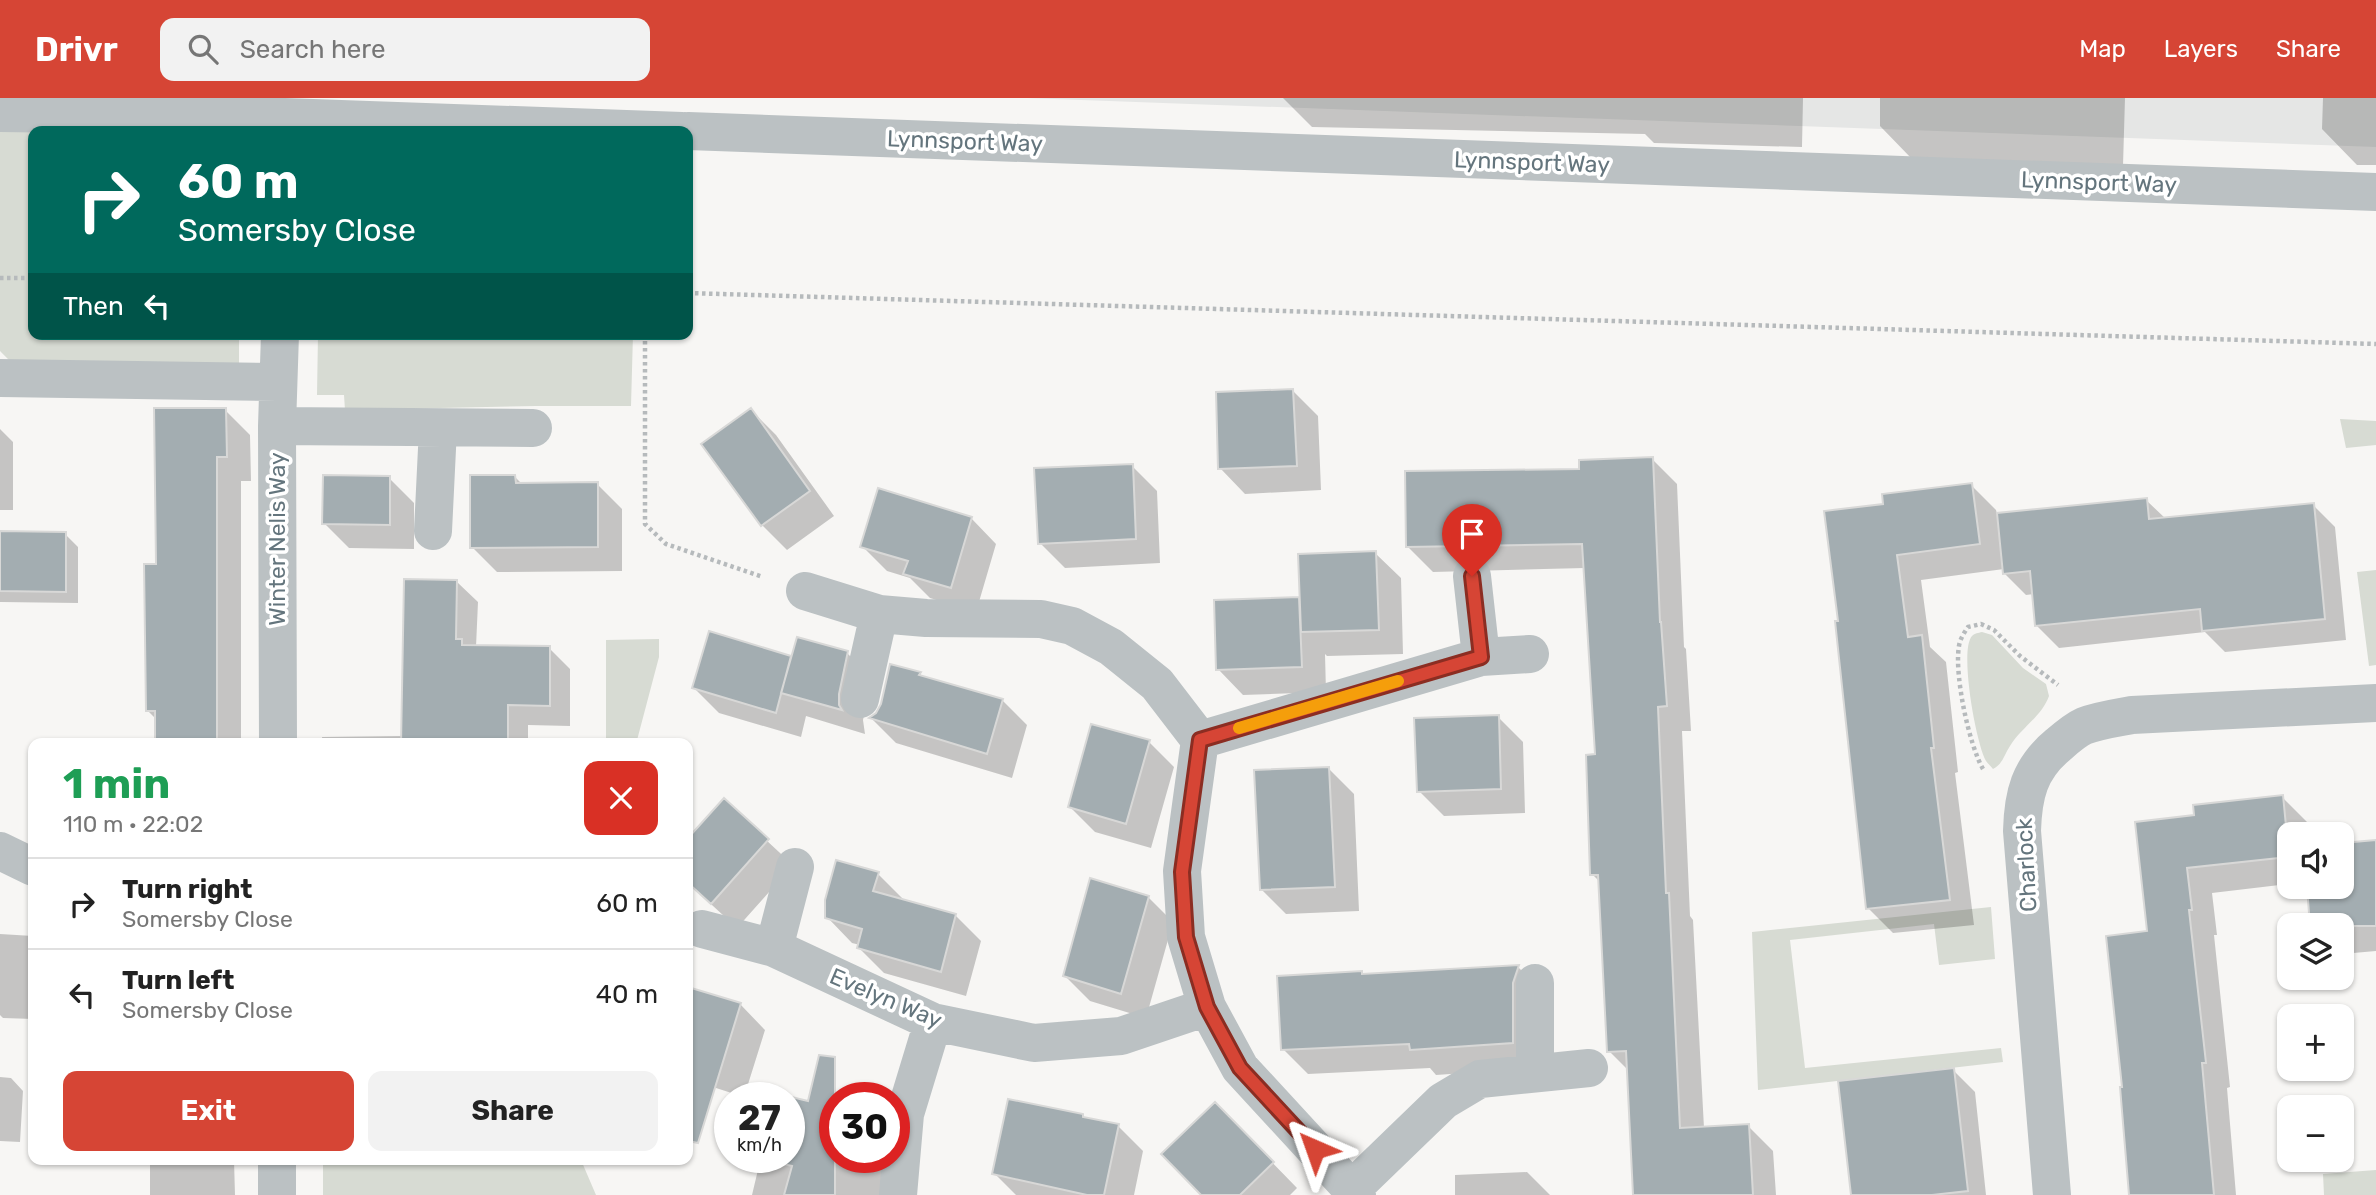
<!DOCTYPE html>
<html lang="en">
<head>
<meta charset="utf-8">
<style>
	body { margin:0; font-family:Rubik,sans-serif; background:#f2f2f2; color:#222; height:100vh; display:flex; flex-direction:column; font-size:26px; white-space:nowrap }
	* { box-sizing:border-box; margin:0 }
	p { font-size:23px; color:#767676 }
	.icon { flex:none; width:38px; height:38px; fill:none; stroke:currentColor; stroke-width:2; stroke-linecap:round; stroke-linejoin:round }
	.map { position:relative; flex:1; overflow:hidden }
	.details { position:absolute; left:28px; top:640px; width:665px; height:427px; display:flex; flex-direction:column; background:#fff; border-radius:14px; box-shadow:0 2px 5px #0004 }
	.details>* { flex:none }
	.banner { position:absolute; left:28px; top:28px; width:665px; height:214px; border-radius:14px; box-shadow:0 2px 5px #0004; background:#00695c; color:#fff; overflow:hidden }
	.buttons { position:absolute; left:2277px; top:724px; display:grid; gap:14px }
	.buttons a { display:grid; place-items:center; width:77px; height:77px; border-radius:14px; background:#fff; box-shadow:0 2px 5px #0004; font-size:35px }
	.speed { position:absolute; left:714px; top:984px; display:flex; gap:14px; font-size:35px; font-weight:700; text-align:center }
	.speed>* { display:grid; place-content:center; width:91px; height:91px; border-radius:50%; background:#fff; box-shadow:0 2px 5px #0004; line-height:1 }
	.speed small { font-size:18px; font-weight:400 }
	.speed .limit { border:10px solid #d22; background:#fff; color:#111 }
	.pin { position:absolute; display:grid; place-items:center; width:60px; height:60px; color:#fff; margin:-72px -30px; border-radius:50% 50% 50% 0; rotate:-45deg; box-shadow:0 0 7px #0007 }
	.pin .icon { rotate:45deg }
	.me { position:absolute; width:77px; margin:-38px; rotate:317deg; stroke-linejoin:round; filter:drop-shadow(0 0 5px #0008) }
	.turn { display:flex; align-items:center; gap:24px; height:147px; padding:0 35px; font-size:32px }
	.turn .icon { width:91px; height:91px; stroke-width:2.5 }
	.turn b { display:block; font-size:49px; line-height:60px }
	.then { display:flex; align-items:center; height:66px; padding:0 35px; background:#0003; gap:14px; font-size:26px }
	.round { display:grid; place-items:center; flex:none; width:74px; height:74px; border-radius:14px; background:#f2f2f2 }
	.overview { display:flex; align-items:center; justify-content:space-between; height:119px; padding:0 35px }
	h1 { font-size:42px; font-weight:700; line-height:52px; color:#1e9e55 }
	.cta { display:flex; gap:14px; margin-top:auto; padding:14px 35px }
	.cta a { flex:1; height:80px; border-radius:14px; background:#d64535; color:#fff; font-size:28px; font-weight:700; line-height:80px; text-align:center }
	.cta a+a { background:#f2f2f2; color:#222 }
	ul { padding:0; list-style:none }
	li { display:flex; align-items:center; gap:21px; height:91px; padding:0 35px; border-top:2px solid #e0e0e0 }
	li div { flex:1 }
	li b { display:block; font-size:26px }
	li em { font-style:normal }
	header { display:flex; align-items:center; gap:42px; box-sizing:border-box; height:98px; padding:0 35px; background:#d64535; color:#fff }
	header strong { font-size:33px }
	nav { display:flex; gap:38px; margin-inline-start:auto; font-size:24px }
	.search { width:490px; height:63px; background:#f2f2f2; display:flex; align-items:center; gap:18px; box-sizing:border-box; padding:0 24px; border-radius:14px; color:#767676; font-size:26px }
	.map>svg:first-child { display:block }
	.built { fill:#e5e6e5 }
	.green { fill:#d7dbd3 }
	.shadow { fill:#0003 }
	.building { fill:#a3adb1; stroke:#d8d8d7; stroke-width:2 }
	.lines { fill:none; stroke-linecap:round; stroke-linejoin:round }
	.path { stroke:#b6babc; stroke-width:4.5; stroke-dasharray:3.5 3.5; stroke-linecap:butt }
	.street { stroke:#bbc1c3; stroke-width:38 }
	.route-casing { stroke:#8b2d22; stroke-width:18 }
	.route { stroke:#d64535; stroke-width:12 }
	.slow { stroke:#f59e0b; stroke-width:12 }
	.labels { text-anchor:middle; stroke-width:7; stroke-linejoin:round; paint-order:stroke }
	.street-label { font-size:23px; fill:#64757d; stroke:#fff }
</style>
</head>
<body>
<header>
<strong>Drivr</strong>
<div class="search"><svg class="icon" aria-label="search" viewBox="0 0 24 24"><circle cx="10" cy="10" r="6"/><path d="M15 15l6 6"/></svg>Search here</div>
<nav><a>Map</a><a>Layers</a><a>Share</a></nav>
</header>
<div class="map">
<svg width="2376" height="1097" viewBox="0 0 2376 1097">
	<rect width="100%" height="100%" fill="#f7f6f4"/>
	<path class="built" d="M 1027,0 L 2376,0 L 2376,49 Z"/>
	<path class="green" d="M 0,15 L 33,33 L 33,236 L 239,236 L 239,266 L 9,262 L 0,253 Z
		M 318,236 L 633,236 L 631,308 L 536,308 L 345,312 L 344,297 L 317,297 Z
		M 2340,321 L 2376,323 L 2376,347 L 2346,350 Z
		M 2376,472 L 2376,567 L 2369,568 L 2357,474 Z
		M 1982,534 L 1992,537 L 2023,570 L 2046,586 L 2049,598 C 2042,618 2021,630 2010,648 C 2004,657 2003,666 1993,671 C 1991,668 1988,666 1986,663 C 1976,645 1959,552 1972,538 C 1975,535 1978,535 1982,534 Z
		M 659,541 L 659,559 L 636,646 L 606,646 L 606,542 Z
		M 1991,809 L 1995,861 L 1939,867 L 1934,826 L 1790,842 L 1805,970 L 2001,950 L 2003,964 L 1758,992 L 1752,834 Z
		M 323,1062 L 581,1062 L 596,1097 L 323,1097 Z
		M 2376,1072 L 2376,1097 L 2324,1097 L 2323,1076 Z"/>
	<path class="shadow" d="M 1283,0 L 1803,0 L 1802,49 L 1654,45 L 1645,36 L 1312,29 Z
		M 1880,0 L 2125,0 L 2123,68 L 1912,61 L 1880,28 Z
		M 2323,0 L 2376,0 L 2376,67 L 2357,67 L 2322,31 Z
		M 1293,293 L 1318,318 L 1321,392 L 1245,396 L 1220,370 Z
		M 225,312 L 250,337 L 251,383 L 241,383 L 241,646 L 157,646 L 157,622 L 147,612 L 158,468 Z
		M 751,312 L 776,337 L 834,418 L 787,452 L 762,427 L 704,346 Z
		M 0,331 L 13,344 L 13,412 L 0,412 Z
		M 1652,361 L 1677,386 L 1684,549 L 1686,551 L 1691,633 L 1682,633 L 1690,818 L 1693,822 L 1704,1030 L 1748,1028 L 1773,1053 L 1776,1097 L 1634,1097 L 1629,973 L 1609,953 L 1601,785 L 1592,776 L 1597,658 L 1585,470 L 1433,474 L 1408,449 L 1581,373 Z
		M 1132,368 L 1157,393 L 1160,465 L 1065,470 L 1040,445 Z
		M 515,379 L 523,387 L 597,386 L 622,411 L 622,473 L 497,474 L 472,449 Z
		M 389,380 L 414,405 L 414,451 L 349,450 L 324,425 Z
		M 1971,387 L 1996,412 L 1997,416 L 2146,402 L 2166,421 L 2313,407 L 2335,429 L 2346,542 L 2225,554 L 2205,534 L 2059,550 L 2037,528 L 2034,496 L 2026,497 L 2004,475 L 2004,471 L 1921,482 L 1930,549 L 1946,564 L 1958,674 L 1955,675 L 1974,827 L 1893,835 L 1868,810 L 1840,525 L 1885,408 Z
		M 971,420 L 996,446 L 976,514 L 930,500 L 910,480 L 887,473 L 862,448 Z
		M 0,435 L 65,436 L 78,449 L 78,505 L 0,504 Z
		M 1375,455 L 1401,480 L 1403,556 L 1327,558 L 1325,556 L 1326,594 L 1243,597 L 1218,571 L 1299,501 L 1301,504 Z
		M 457,484 L 478,504 L 476,549 L 549,550 L 570,571 L 570,628 L 528,627 L 528,646 L 323,646 L 322,639 L 403,638 Z
		M 847,555 L 872,580 L 863,622 L 865,636 L 806,618 L 801,639 L 719,615 L 694,590 L 790,559 L 793,561 Z
		M 892,568 L 920,576 L 924,580 L 1002,602 L 1027,627 L 1012,680 L 896,645 L 872,621 L 883,606 Z
		M 1498,619 L 1523,644 L 1525,715 L 1444,718 L 1419,693 Z
		M 1149,644 L 1174,669 L 1151,750 L 1095,734 L 1070,709 Z
		M 1329,671 L 1354,696 L 1359,813 L 1286,816 L 1261,791 Z
		M 2282,699 L 2307,724 L 2309,737 L 2289,737 L 2289,786 L 2212,795 L 2217,837 L 2214,837 L 2230,989 L 2227,990 L 2236,1097 L 2131,1097 L 2124,991 L 2149,835 L 2196,719 Z
		M 724,703 L 793,767 L 737,830 L 688,785 L 688,742 Z
		M 2376,743 L 2376,853 L 2342,856 L 2342,746 Z
		M 878,776 L 903,801 L 902,803 L 956,818 L 981,843 L 966,898 L 884,875 L 859,850 L 860,847 L 852,845 L 827,819 Z
		M 1148,799 L 1173,824 L 1146,920 L 1090,903 L 1065,878 Z
		M 0,836 L 33,838 L 33,921 L 3,920 L 0,917 Z
		M 1518,869 L 1543,894 L 1538,970 L 1436,977 L 1430,970 L 1308,976 L 1283,951 L 1364,878 Z
		M 688,890 L 740,906 L 765,932 L 744,999 L 688,981 Z
		M 1953,972 L 1975,994 L 1986,1097 L 1852,1097 Z
		M 0,979 L 11,980 L 23,993 L 20,1044 L 0,1043 Z
		M 1215,1006 L 1297,1090 L 1290,1097 L 1204,1097 Z
		M 1082,1018 L 1086,1021 L 1118,1028 L 1143,1053 L 1134,1097 L 1016,1097 L 994,1075 Z
		M 761,1059 L 894,1059 L 891,1097 L 752,1097 Z
		M 150,1062 L 234,1062 L 235,1097 L 150,1097 Z
		M 1527,1074 L 1550,1097 L 1455,1097 L 1455,1077 Z"/>
	<path class="building" d="M 1293,291 L 1297,368 L 1218,371 L 1216,294 Z
		M 154,310 L 226,310 L 227,359 L 217,359 L 217,646 L 155,646 L 155,613 L 146,613 L 144,466 L 156,466 Z
		M 751,310 L 810,393 L 761,428 L 701,346 Z
		M 1653,359 L 1660,524 L 1661,524 L 1667,608 L 1658,609 L 1666,795 L 1669,795 L 1680,1030 L 1749,1026 L 1753,1097 L 1633,1097 L 1626,953 L 1607,954 L 1598,777 L 1590,777 L 1586,657 L 1595,656 L 1582,446 L 1406,449 L 1405,373 L 1579,371 L 1579,362 Z
		M 1133,366 L 1136,441 L 1038,446 L 1034,370 Z
		M 323,377 L 390,378 L 390,427 L 322,426 Z
		M 470,377 L 515,377 L 516,385 L 598,384 L 598,449 L 470,450 Z
		M 1972,385 L 1980,446 L 1897,457 L 1908,539 L 1922,537 L 1934,650 L 1931,650 L 1950,802 L 1866,811 L 1835,523 L 1838,523 L 1824,413 L 1883,406 L 1882,396 Z
		M 878,390 L 972,419 L 951,490 L 903,476 L 908,463 L 860,449 Z
		M 2147,400 L 2149,421 L 2314,405 L 2325,521 L 2202,533 L 2200,511 L 2035,528 L 2030,473 L 2003,476 L 1997,415 Z
		M 0,433 L 66,434 L 66,494 L 0,493 Z
		M 1376,453 L 1379,532 L 1301,534 L 1298,456 Z
		M 404,481 L 457,482 L 456,541 L 462,541 L 462,547 L 550,548 L 550,608 L 508,607 L 508,646 L 401,646 Z
		M 1299,499 L 1302,569 L 1216,572 L 1214,502 Z
		M 709,533 L 791,558 L 776,615 L 692,590 Z
		M 797,539 L 848,553 L 839,596 L 839,607 L 842,612 L 781,595 Z
		M 890,566 L 921,574 L 919,577 L 1003,601 L 987,656 L 869,620 L 876,615 L 881,606 Z
		M 1499,617 L 1501,691 L 1417,694 L 1414,620 Z
		M 1091,626 L 1150,642 L 1126,726 L 1068,709 Z
		M 1329,669 L 1335,789 L 1260,792 L 1254,672 Z
		M 2283,697 L 2289,759 L 2187,770 L 2192,812 L 2189,812 L 2206,965 L 2202,965 L 2214,1097 L 2129,1097 L 2120,989 L 2122,989 L 2106,838 L 2147,833 L 2135,724 L 2194,717 L 2193,707 Z
		M 724,700 L 769,741 L 711,806 L 688,785 L 688,740 Z
		M 2376,742 L 2376,828 L 2310,828 L 2307,789 L 2342,789 L 2342,745 Z
		M 836,762 L 879,774 L 873,793 L 956,816 L 941,874 L 857,850 L 862,831 L 825,820 L 825,802 Z
		M 1090,780 L 1149,798 L 1121,896 L 1063,878 Z
		M 1519,867 L 1513,885 L 1513,945 L 1410,952 L 1409,946 L 1281,952 L 1277,878 L 1362,873 L 1362,876 Z
		M 688,889 L 741,905 L 698,1045 L 688,1043 Z
		M 819,957 L 835,959 L 835,1097 L 784,1097 L 792,1068 L 759,1060 L 789,1059 L 789,999 L 774,999 L 775,995 L 808,1003 Z
		M 1954,970 L 1968,1093 L 1932,1097 L 1851,1097 L 1838,983 Z
		M 1008,1001 L 1083,1016 L 1083,1019 L 1119,1026 L 1104,1097 L 1087,1097 L 992,1076 Z
		M 1215,1004 L 1274,1064 L 1240,1097 L 1201,1097 L 1161,1056 Z"/>
	<g class="lines">
		<path class="path" d="M 0,180 L 33,180
			M 688,195 L 2376,246
			M 645,236 L 645,426 L 666,446 L 763,479
			M 1983,671 C 1969,647 1954,576 1959,548 C 1960,541 1964,535 1968,529 L 1981,526 L 1994,532 L 2020,558 L 2058,587"/>
		<path class="street" d="M 0,15 L 285,19 L 682,33
			M 688,33 L 2376,94
			M 0,280 L 278,284
			M 277,328 L 533,330
			M 433,433 L 438,330
			M 1472,478 L 1481,559 L 1530,556
			M 805,493 L 879,516 L 926,520 L 1041,521 L 1072,528 L 1111,549 L 1157,586 L 1200,642 L 1182,773 L 1186,839 L 1207,909 L 1240,970 L 1357,1097
			M 860,601 L 879,516
			M 1200,642 L 1481,559
			M 278,646 L 277,328 L 280,236
			M 0,753 L 33,769
			M 702,831 L 774,850 L 933,924 L 1034,945 L 1121,938 L 1207,909
			M 774,850 L 795,769
			M 1535,885 L 1535,974
			M 1352,1091 L 1443,1003 L 1480,981 L 1589,970
			M 277,1097 L 277,1062
			M 898,1097 L 905,1016 L 933,924
			M 2052,1097 L 2022,733 C 2023,697 2029,671 2058,647 C 2066,640 2075,632 2084,628 C 2100,622 2116,620 2132,617 L 2376,605"/>
	</g>
	<g class="lines">
		<defs>
			<path id="route" d="M 1315,1051 L 1240,970 L 1207,909 L 1186,839 L 1182,774 L 1200,642 L 1481,559 L 1472,478"/>
		</defs>
		<use href="#route" class="route-casing"/>
		<use href="#route" class="route"/>
		<path class="slow" d="M 1239,630 L 1398,583"/>
	</g>
	<g class="labels">
		<g class="street-label">
			<text transform="translate(965 43) rotate(2)" y="8">Lynnsport Way</text>
			<text transform="translate(1532 64) rotate(2)" y="8">Lynnsport Way</text>
			<text transform="translate(2099 84) rotate(2)" y="8">Lynnsport Way</text>
			<text transform="translate(277 441) rotate(-90)" y="8">Winter Nelis Way</text>
			<text transform="translate(2026 767) rotate(-93)" y="8">Charlock</text>
			<text transform="translate(886 900) rotate(23)" y="8">Evelyn Way</text>
		</g>
	</g>
</svg>
<div class="buttons">
<a><svg class="icon" aria-label="sound" viewBox="0 0 24 24"><path d="M4 9h4l5-4v14l-5-4H4zM17 9q2 3 0 6"/></svg></a>
<a><svg class="icon" aria-label="layers" viewBox="0 0 24 24"><path d="M12 4l9 5-9 5-9-5zM3 14l9 5 9-5"/></svg></a>
<a>+</a>
<a>−</a>
</div>
<div class="speed"><div>27<small>km/h</small></div><div class="limit">30</div></div>
<div class="pin" style="left:1472px;top:478px;background:#d93025"><svg class="icon" aria-label="arrive" viewBox="0 0 24 24"><path d="M6 21V4h12l-3 4 3 4H6"/></svg></div>
<svg class="me" style="left:1315px;top:1051px" viewBox="-20 -20 40 40"><path d="M0-17L14 15 0 8-14 15z" fill="#d64535" stroke="#fff" stroke-width="4"/></svg>
<div class="banner">
<div class="turn"><svg class="icon" aria-label="right" viewBox="0 0 24 24"><path d="M7 20v-9h11M14 6l5 5-5 5"/></svg><div><b>60 m</b>Somersby Close</div></div>
<div class="then">Then<svg class="icon" aria-label="left" viewBox="0 0 24 24"><path d="M17 20v-9H6M10 6l-5 5 5 5"/></svg></div>
</div>
<section class="details">
<div class="overview"><div><h1>1 min</h1><p>110 m · 22:02</p></div><a class="round" style="background:#d93025;color:#fff"><svg class="icon" aria-label="close" viewBox="0 0 24 24"><path d="M6 6l12 12M18 6L6 18"/></svg></a></div>
<ul>
<li><svg class="icon" aria-label="right" viewBox="0 0 24 24"><path d="M7 20v-9h11M14 6l5 5-5 5"/></svg><div><b>Turn right</b><p>Somersby Close</p></div><em>60 m</em></li>
<li><svg class="icon" aria-label="left" viewBox="0 0 24 24"><path d="M17 20v-9H6M10 6l-5 5 5 5"/></svg><div><b>Turn left</b><p>Somersby Close</p></div><em>40 m</em></li>
</ul>
<div class="cta"><a>Exit</a><a>Share</a></div>
</section>
</div>
</body>
</html>
